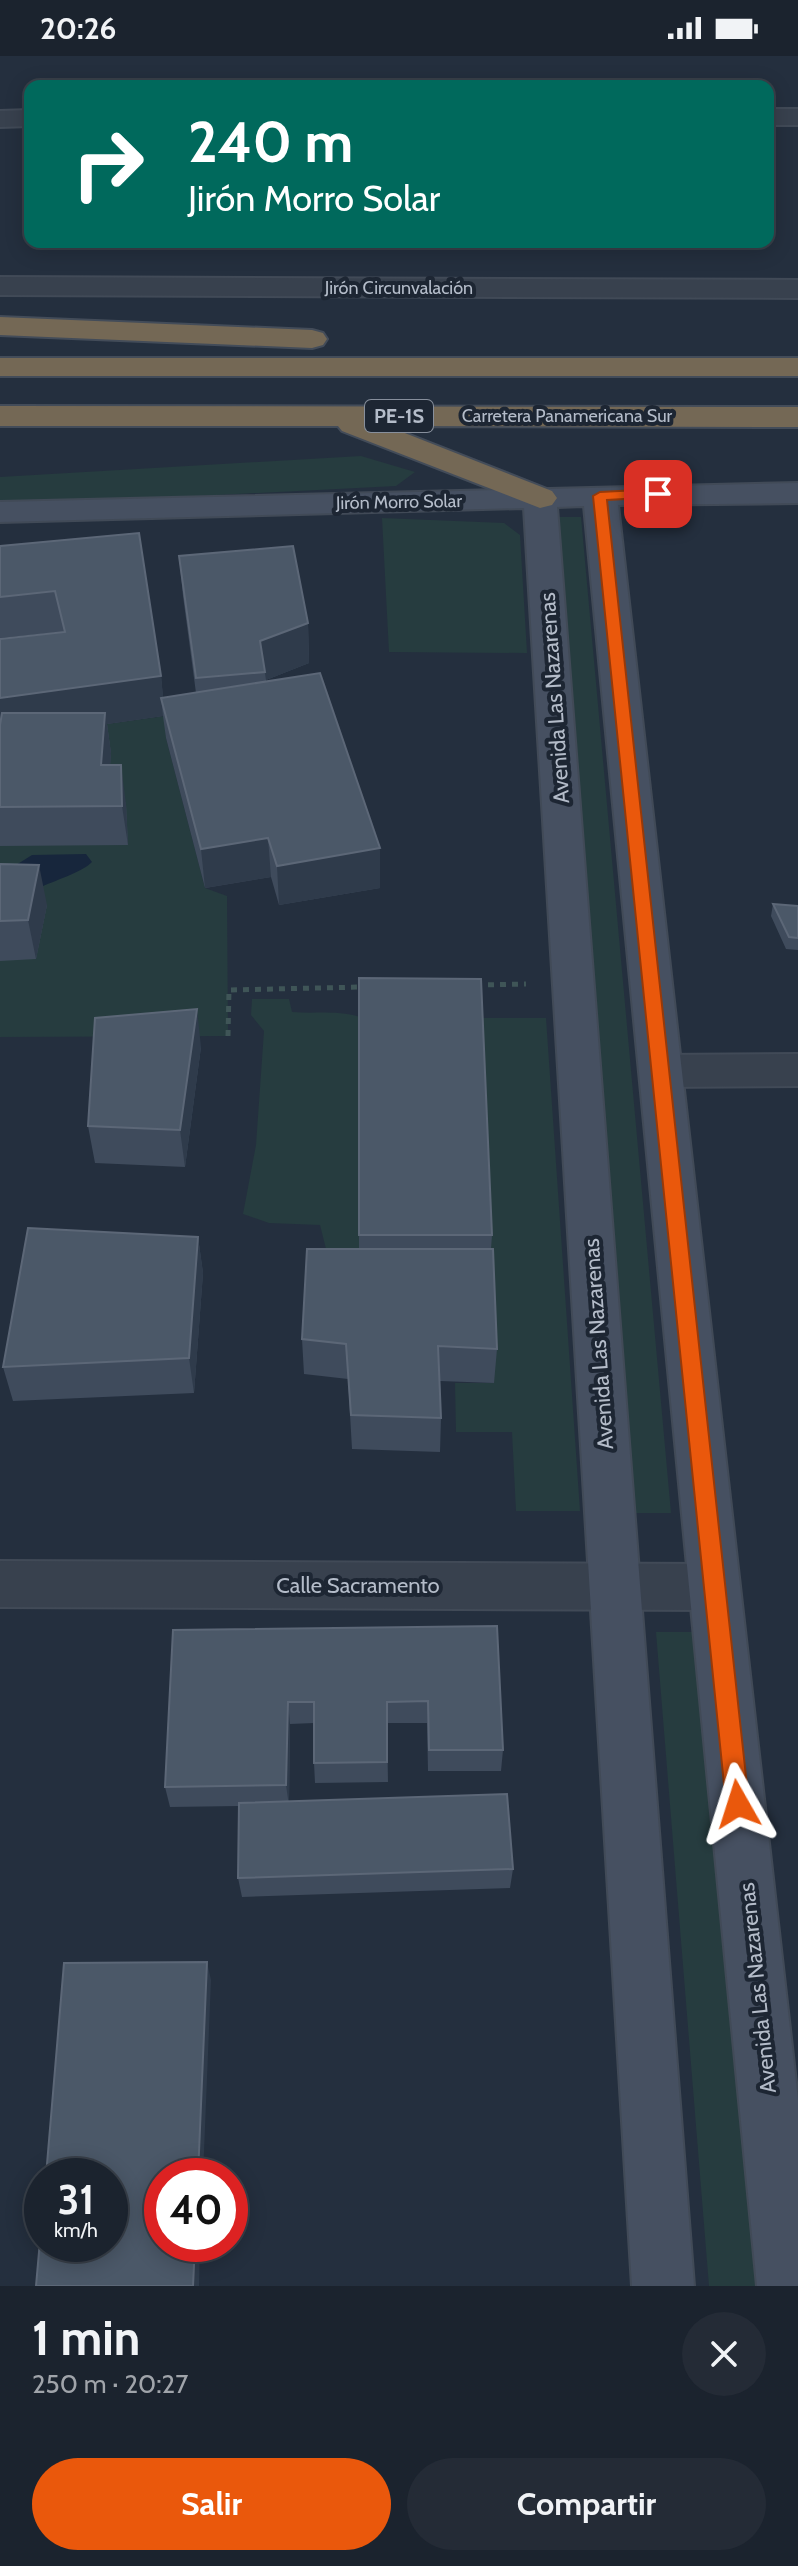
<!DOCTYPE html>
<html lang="es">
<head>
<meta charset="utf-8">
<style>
	body { margin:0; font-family:Cabin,sans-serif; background:#242b36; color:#f1f3f6; height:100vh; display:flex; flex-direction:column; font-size:30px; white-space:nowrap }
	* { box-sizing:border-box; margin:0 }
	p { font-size:26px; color:#a0a4aa }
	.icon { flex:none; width:44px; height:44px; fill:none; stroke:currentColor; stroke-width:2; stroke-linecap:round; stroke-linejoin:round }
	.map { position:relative; height:2230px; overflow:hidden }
	.side { display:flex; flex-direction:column; background:#1b232e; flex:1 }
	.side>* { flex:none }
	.guide { position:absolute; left:24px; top:24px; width:750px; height:168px; border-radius:16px; box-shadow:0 4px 20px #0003,0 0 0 2px #39404a; background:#00695c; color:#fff; overflow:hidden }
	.speed { position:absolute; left:24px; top:2102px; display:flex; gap:16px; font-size:40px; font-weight:700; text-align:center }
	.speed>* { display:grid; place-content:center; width:104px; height:104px; border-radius:50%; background:#1b232e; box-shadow:0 4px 20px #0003,0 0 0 2px #39404a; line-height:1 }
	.speed small { font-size:20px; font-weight:400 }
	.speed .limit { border:12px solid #d22; background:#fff; color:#111 }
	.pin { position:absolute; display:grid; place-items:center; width:68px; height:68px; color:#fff; margin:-34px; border-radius:16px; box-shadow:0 4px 12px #0006 }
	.me { position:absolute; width:88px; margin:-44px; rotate:354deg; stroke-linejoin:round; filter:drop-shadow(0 0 6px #0008) }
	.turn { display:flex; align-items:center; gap:28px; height:168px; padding:0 32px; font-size:36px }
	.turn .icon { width:104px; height:104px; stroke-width:2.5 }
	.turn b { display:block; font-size:56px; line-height:68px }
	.round { display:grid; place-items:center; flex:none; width:84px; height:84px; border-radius:42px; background:#242b36 }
	.headline { display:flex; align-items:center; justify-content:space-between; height:136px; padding:0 32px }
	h1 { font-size:48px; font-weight:800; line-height:60px }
	.cta { display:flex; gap:16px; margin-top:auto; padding:16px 32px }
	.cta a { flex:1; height:92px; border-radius:48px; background:#ea580c; color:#fff; font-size:32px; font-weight:800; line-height:92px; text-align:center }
	.cta a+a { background:#242b36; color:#f1f3f6 }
	.status { display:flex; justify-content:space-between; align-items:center; height:56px; padding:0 40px; background:#1b232e; direction:ltr }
	.status svg { height:22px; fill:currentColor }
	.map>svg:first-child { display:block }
	.green { fill:#263c3f }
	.water { fill:#17263c }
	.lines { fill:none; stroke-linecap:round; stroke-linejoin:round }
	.street-casing { stroke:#414a57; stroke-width:4 }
	.secondary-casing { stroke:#414a57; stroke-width:4 }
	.highway-casing { stroke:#434c59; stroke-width:4 }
	.path { stroke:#3f5557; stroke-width:5; stroke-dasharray:6 6; stroke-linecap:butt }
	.street { fill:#38414e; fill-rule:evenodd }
	.secondary { fill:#465061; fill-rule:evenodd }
	.highway { fill:#746855; fill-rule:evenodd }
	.wall { fill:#3f4b5c }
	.shaded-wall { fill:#2f3b4b }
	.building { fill:#4b5868; stroke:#5c6777; stroke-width:2 }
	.route { fill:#ea580c; stroke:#983908; stroke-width:2 }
	.labels { text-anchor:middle; stroke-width:8; stroke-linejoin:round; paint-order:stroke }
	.far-street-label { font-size:18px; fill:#b4bcc9; stroke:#1d2633 }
	.shield { fill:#1d2633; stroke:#878f9c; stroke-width:2 }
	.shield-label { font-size:20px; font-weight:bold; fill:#b4bcc9 }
	.street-label { font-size:22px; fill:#b4bcc9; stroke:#1d2633 }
</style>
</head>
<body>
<div class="status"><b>20:26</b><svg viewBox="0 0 49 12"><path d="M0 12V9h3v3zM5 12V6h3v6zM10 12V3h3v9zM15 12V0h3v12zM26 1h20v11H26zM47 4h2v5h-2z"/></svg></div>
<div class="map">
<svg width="798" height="2230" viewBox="0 0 798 2230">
	<rect width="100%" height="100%" fill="#242f3e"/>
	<path class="green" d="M 361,400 L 415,416 L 396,430 L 0,450 L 0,421 Z
		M 558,461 L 581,461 L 671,1457 L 635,1457 Z
		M 382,462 L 504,467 L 520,479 L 527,597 L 389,596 Z
		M 165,660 L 166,682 L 205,832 L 227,840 L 228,980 L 0,981 L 0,683 Z
		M 252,943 L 289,943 L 292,956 C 316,958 336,954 360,961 L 360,1215 L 326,1193 L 320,1169 L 269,1167 L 243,1158 L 256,1089 L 264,975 L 251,959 Z
		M 479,962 L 546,962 L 580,1455 L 516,1455 L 512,1376 L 456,1376 L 455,1327 L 494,1327 Z
		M 656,1576 L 695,1576 L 756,2230 L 709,2230 Z"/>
	<path class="water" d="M 86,798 L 92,806 C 83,816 53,825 39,832 L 0,819 L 32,799 Z"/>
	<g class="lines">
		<defs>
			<path id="street" d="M 768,53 L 798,53 L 798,69 L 768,69 Z
				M 30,54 L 30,70 L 0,71 L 0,55 Z
				M 0,221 L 798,224 L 798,242 L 0,239 Z
				M 798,998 L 798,1030 L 660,1031 L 645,1027 L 639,1015 L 645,1003 L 660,999 Z
				M 0,1505 L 715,1508 L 733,1514 L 740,1531 L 733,1548 L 715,1554 L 0,1551 Z"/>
			<path id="secondary" d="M 798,427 L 798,447 L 618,449 L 798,2044 L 798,2230 L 757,2230 L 584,450 L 557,451 L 694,2230 L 632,2230 L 524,452 L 0,466 L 0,446 Z"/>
			<path id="highway" d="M 0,261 L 312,274 L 323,277 L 327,283 L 323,289 L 312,292 L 0,279 Z
				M 0,302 L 798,302 L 798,320 L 0,320 Z
				M 0,350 L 798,351 L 798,371 L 387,370 L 552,435 L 557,442 L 552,449 L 540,452 L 342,375 L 338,370 L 0,370 Z"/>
		</defs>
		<use href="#street" class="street-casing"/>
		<use href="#secondary" class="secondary-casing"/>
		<use href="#highway" class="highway-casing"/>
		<path class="path" d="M 476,929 L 526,928
			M 228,980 L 229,934 L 362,931"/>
		<use href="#street" class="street"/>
		<use href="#secondary" class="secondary"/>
		<use href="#highway" class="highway"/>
	</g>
	<path class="wall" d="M 0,490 L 161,620 L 163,642 L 196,637 L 183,540 L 179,500 L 308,567 L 309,607 L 266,624 L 266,626 L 380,832 L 279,849 L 271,821 L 205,832 L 166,682 L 163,660 L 107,668 L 111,697 L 110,709 L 126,748 L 128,789 L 0,790 L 0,583 L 62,576 L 0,582 Z
		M 0,808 L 47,849 L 36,903 L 0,905 Z
		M 773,848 L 798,850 L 798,894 L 786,893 L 771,860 Z
		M 359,922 L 492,1179 L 491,1193 L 497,1293 L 494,1327 L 440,1325 L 441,1362 L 440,1396 L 352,1393 L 348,1323 L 304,1318 L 302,1283 L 359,1193 Z
		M 201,991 L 185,1111 L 95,1107 L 88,1070 Z
		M 198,1181 L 203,1217 L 194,1337 L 13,1345 L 3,1311 Z
		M 497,1570 L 503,1694 L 501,1715 L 428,1715 L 427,1667 L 387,1667 L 388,1726 L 315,1727 L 314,1707 L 314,1667 L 290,1668 L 289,1745 L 513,1813 L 510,1832 L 242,1841 L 238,1822 L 239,1750 L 170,1751 L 165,1731 L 173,1574 Z"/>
	<path class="shaded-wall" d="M 308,567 L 309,607 L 266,624 L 260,585 Z
		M 161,620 L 165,659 L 161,642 L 163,660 L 107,668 L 111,697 L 108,749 L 0,683 L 0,642 Z
		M 121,709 L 126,748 L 128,789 L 122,750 Z
		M 268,782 L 271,821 L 205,832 L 201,793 Z
		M 380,792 L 380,832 L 279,849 L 277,810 Z
		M 39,809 L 47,849 L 36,903 L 28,864 Z
		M 197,953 L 201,991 L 185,1111 L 180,1074 Z
		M 198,1181 L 203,1217 L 194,1337 L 189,1302 Z
		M 288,1646 L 290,1668 L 289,1750 L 286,1729 Z
		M 207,1906 L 211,1924 L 203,2120 L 198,2120 Z
		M 195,2188 L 200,2188 L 199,2230 L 193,2230 Z"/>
	<path class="building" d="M 139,477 L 161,620 L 0,642 L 0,583 L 65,576 L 55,535 L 0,541 L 0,490 Z
		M 293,490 L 308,567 L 260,585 L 265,616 L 196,622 L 179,500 Z
		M 320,617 L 380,792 L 277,810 L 268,782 L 201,793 L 161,642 Z
		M 2,657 L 105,657 L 101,709 L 121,709 L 122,750 L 0,751 L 0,669 Z
		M 0,808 L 39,809 L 28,864 L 0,865 Z
		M 773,848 L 798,850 L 798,882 L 789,881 Z
		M 359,922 L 481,923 L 492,1179 L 359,1179 Z
		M 197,953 L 180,1074 L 88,1070 L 95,962 Z
		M 28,1172 L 198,1181 L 189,1302 L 3,1311 Z
		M 307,1193 L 493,1193 L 497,1293 L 438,1290 L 441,1362 L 351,1359 L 346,1288 L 302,1283 Z
		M 497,1570 L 503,1694 L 429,1694 L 428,1645 L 387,1646 L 387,1706 L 314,1707 L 314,1646 L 288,1646 L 286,1729 L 165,1731 L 173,1574 Z
		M 507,1738 L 513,1813 L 238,1822 L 239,1747 Z
		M 207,1906 L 198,2120 L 162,2120 L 162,2188 L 195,2188 L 193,2230 L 36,2230 L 42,2162 L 42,2188 L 110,2188 L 110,2120 L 46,2120 L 64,1907 Z"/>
	<path class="route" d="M 658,433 L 662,435 L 662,441 L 607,444 L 749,1748 L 746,1756 L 738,1759 L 730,1756 L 726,1748 L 593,440 L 600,436 Z"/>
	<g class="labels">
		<g class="far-street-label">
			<text x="399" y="238">Jirón Circunvalación</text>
			<text x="567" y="366">Carretera Panamericana Sur</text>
			<text transform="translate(399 446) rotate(-1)" y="6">Jirón Morro Solar</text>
		</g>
		<rect class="shield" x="365" y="344" width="68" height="32" rx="6"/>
		<g class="shield-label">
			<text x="399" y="367">PE-1S</text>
		</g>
		<g class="street-label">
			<text transform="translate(554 642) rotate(-94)" y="8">Avenida Las Nazarenas</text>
			<text transform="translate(598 1288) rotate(-94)" y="8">Avenida Las Nazarenas</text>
			<text x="358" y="1537">Calle Sacramento</text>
			<text transform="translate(757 1932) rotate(-96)" y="8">Avenida Las Nazarenas</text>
		</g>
	</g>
</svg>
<div class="speed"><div>31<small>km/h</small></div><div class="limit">40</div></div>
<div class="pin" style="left:658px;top:438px;background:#d93025"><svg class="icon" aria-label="arrive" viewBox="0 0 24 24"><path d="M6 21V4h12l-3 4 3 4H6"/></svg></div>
<svg class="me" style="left:738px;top:1748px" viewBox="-20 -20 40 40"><path d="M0-17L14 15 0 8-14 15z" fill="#ea580c" stroke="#fff" stroke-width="4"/></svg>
<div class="guide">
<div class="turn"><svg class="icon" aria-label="right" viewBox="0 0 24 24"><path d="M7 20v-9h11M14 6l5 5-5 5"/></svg><div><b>240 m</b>Jirón Morro Solar</div></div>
</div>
</div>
<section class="side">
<div class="headline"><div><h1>1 min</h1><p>250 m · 20:27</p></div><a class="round"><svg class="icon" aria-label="close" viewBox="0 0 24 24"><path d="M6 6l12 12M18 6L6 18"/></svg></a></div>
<div class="cta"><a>Salir</a><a>Compartir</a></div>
</section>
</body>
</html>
